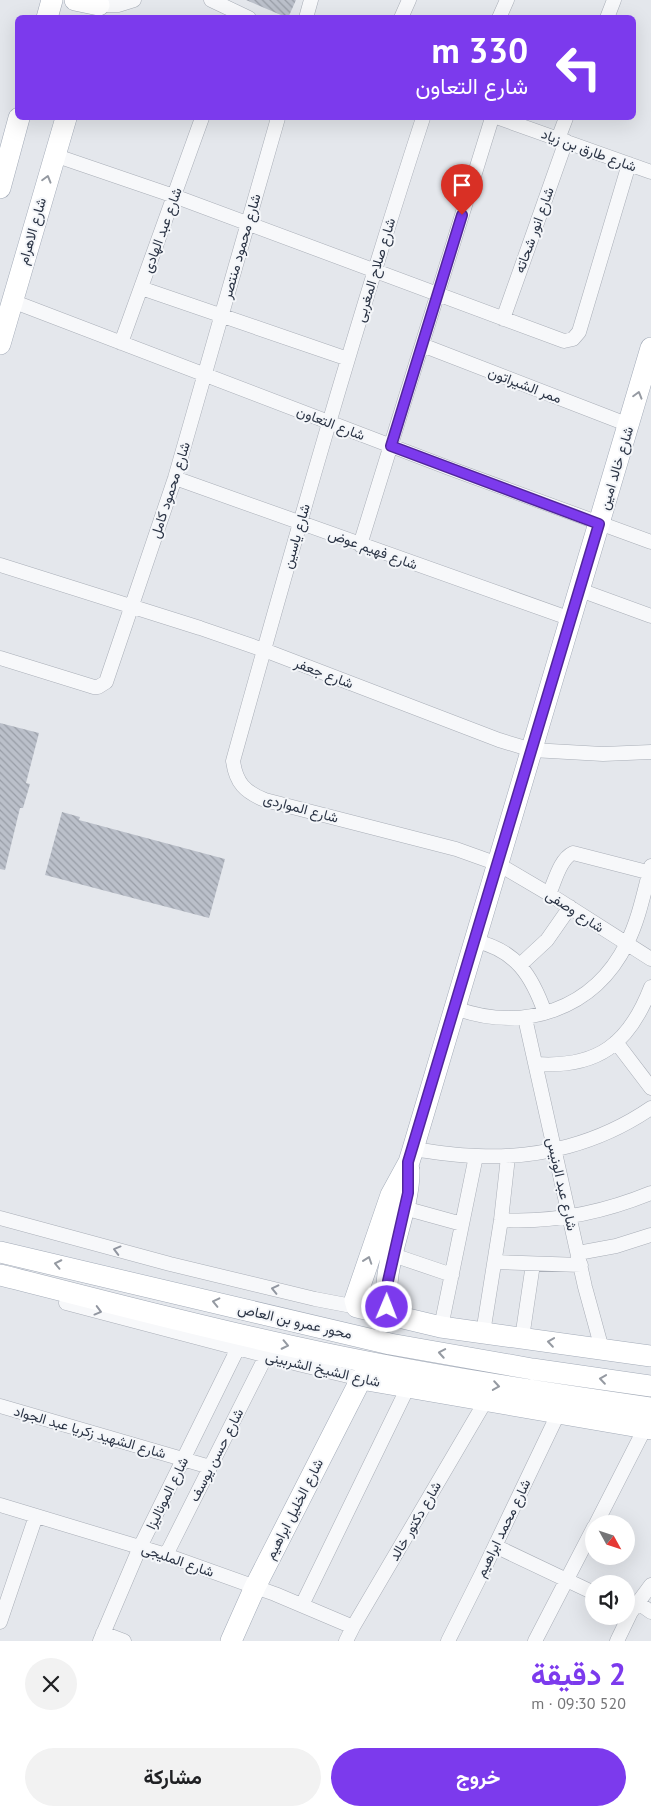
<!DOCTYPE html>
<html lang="ar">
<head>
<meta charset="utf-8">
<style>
	body { margin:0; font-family:"PT Sans",Vazirmatn,sans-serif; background:#f2f2f2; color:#202124; direction:rtl; height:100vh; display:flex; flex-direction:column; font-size:19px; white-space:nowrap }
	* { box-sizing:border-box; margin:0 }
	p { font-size:16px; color:#757577 }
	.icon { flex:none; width:28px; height:28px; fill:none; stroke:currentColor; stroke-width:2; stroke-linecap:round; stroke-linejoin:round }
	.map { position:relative; height:1641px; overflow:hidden; direction:ltr }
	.panel { display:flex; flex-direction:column; background:#fff; flex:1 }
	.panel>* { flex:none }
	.guide { position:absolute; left:15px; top:15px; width:621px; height:105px; border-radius:8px; box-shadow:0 5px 20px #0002; direction:rtl; background:#7c3aed; color:#fff; overflow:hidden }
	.needle { width:32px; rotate:130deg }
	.controls { position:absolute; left:585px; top:1515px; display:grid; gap:10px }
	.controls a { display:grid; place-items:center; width:50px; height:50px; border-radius:50%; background:#fff; box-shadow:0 5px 20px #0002; font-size:25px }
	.pin { position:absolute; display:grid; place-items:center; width:42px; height:42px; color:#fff; margin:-51px -21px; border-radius:50% 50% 50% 0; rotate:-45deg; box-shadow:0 0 5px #0007 }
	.pin .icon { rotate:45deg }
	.me { position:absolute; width:55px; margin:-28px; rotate:1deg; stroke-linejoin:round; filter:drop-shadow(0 0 4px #0008) }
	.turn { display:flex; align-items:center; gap:18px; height:105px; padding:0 25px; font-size:22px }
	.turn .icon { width:65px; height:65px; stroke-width:2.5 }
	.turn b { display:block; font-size:35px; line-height:42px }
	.round { display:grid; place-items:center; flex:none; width:52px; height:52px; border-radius:26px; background:#f2f2f2 }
	.headline { display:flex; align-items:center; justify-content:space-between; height:85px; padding:0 25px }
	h1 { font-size:30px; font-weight:700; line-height:38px; color:#7c3aed }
	.cta { display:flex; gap:10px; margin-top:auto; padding:10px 25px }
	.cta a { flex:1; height:58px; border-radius:30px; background:#7c3aed; color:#fff; font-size:20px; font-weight:700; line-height:58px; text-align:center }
	.cta a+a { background:#f2f2f2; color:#202124 }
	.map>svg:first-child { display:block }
	.building { fill:url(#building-back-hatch) }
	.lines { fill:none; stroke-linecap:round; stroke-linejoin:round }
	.minor-casing { stroke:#a9aeb7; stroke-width:15 }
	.primary-casing { stroke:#a3abb8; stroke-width:22 }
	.minor { stroke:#f7f8fa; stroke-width:14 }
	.primary { stroke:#fff; stroke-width:21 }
	.oneway { stroke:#959aa2 }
	.oneway2 { stroke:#9196a0 }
	.route-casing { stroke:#51269a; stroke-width:12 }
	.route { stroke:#7c3aed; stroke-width:9 }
	.labels { text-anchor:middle; stroke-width:4; stroke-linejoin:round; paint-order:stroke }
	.street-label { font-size:14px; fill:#2b3445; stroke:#f4f6f9 }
</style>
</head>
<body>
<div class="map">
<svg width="651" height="1641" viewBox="0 0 651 1641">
	<defs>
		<pattern id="building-back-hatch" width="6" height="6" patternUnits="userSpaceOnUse" patternTransform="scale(1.25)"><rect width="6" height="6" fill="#bbc0ca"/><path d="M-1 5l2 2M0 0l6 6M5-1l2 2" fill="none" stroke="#989da6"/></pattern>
	</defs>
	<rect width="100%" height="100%" fill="#e4e7ec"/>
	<path class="building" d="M 246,0 L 296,0 L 288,18 Z
		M 0,723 L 39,733 L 26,783 L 30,784 L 23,808 L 20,808 L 5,870 L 0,869 Z
		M 62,812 L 80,817 L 79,820 L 225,859 L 209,918 L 45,875 Z"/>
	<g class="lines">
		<defs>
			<path id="minor" d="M 211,0 L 249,18
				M 99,5 L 118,5 L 134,0
				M 306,18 L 311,0
				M 401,18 L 409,0
				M 499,18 L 507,0
				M 607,18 L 614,0
				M 423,118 C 354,330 293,545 233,761 C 236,783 245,792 265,800 L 456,849 L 498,864 L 549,894 L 651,959
				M 499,118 L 651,172
				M 558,139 L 566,118
				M 54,155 L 174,196 L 564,341 L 573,339 L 579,332 L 629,164
				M 141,288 L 348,359
				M 12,301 L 449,468 L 651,542
				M 503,319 L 566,141
				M 121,343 L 202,118
				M 422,345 L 629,425
				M 175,478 L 571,619
				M 360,545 L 492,118
				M 0,565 L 200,628 L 264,650 L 499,740 L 532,750 L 603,754 L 651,752
				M 580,590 L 651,616
				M 0,658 L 94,687 L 98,687 L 106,682 L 175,478 L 278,118
				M 549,894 C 555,881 560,859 573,853 L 651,873
				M 475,941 C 516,950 532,976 545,1013
				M 520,965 L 547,940 L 570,907
				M 455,1008 C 523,1033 594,1010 627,943 C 639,919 644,892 651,866
				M 525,1018 L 585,1287 L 602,1349
				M 616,1042 L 651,1088
				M 536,1064 C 598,1068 629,1044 651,987
				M 413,1149 C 435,1152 456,1156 478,1156 C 539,1159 600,1143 651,1108
				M 404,1208 L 462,1224
				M 0,1218 L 170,1264 L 315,1299 L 357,1307
				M 501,1220 C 554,1223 602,1213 651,1193
				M 578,1253 L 616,1246 L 651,1235
				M 393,1255 L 452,1275
				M 495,1262 L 581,1265
				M 66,1303 L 302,1365 L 361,1379
				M 441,1327 L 476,1156
				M 483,1333 L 501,1220 L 508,1157
				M 522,1338 L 533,1264
				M 0,1406 L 210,1467
				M 0,1505 L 166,1555 L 275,1594 L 353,1627
				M 596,1524 L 645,1428
				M 495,1546 L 594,1593
				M 166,1555 L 266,1356
				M 637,1602 L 651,1612
				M 302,1605 L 408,1387
				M 0,1622 L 36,1516
				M 103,1633 L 124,1641
				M 100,1641 L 140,1547 L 238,1348
				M 346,1641 L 353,1627 L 485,1402
				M 448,1641 L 483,1571 L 558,1414
				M 535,1641 L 594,1527
				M 617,1641 L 631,1612 L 651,1585"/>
			<path id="primary" d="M 75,0 L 99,5
				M 47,18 L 52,0
				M 0,188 L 19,118
				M 0,344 L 66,118
				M 651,348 L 413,1149 L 409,1162 L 391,1195 L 355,1300 L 357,1307 L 441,1327 L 651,1356
				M 0,1252 L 390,1344 L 532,1369 L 651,1386
				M 0,1275 C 108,1302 215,1331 323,1353 C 432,1376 541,1392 651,1408
				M 390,1315 C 376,1273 410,1215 409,1170
				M 231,1641 L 255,1587 L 361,1379 L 651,1429"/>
		</defs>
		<use href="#minor" class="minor-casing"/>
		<use href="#primary" class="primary-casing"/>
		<use href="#minor" class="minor"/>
		<use href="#primary" class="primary"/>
	</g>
	<defs><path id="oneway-chevron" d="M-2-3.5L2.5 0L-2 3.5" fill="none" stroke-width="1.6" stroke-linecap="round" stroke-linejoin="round" transform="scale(1.25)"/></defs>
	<g class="oneway">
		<use href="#oneway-chevron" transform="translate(47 179) rotate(-74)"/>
		<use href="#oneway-chevron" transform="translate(638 395) rotate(-74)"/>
		<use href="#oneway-chevron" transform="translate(368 1260) rotate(-71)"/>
		<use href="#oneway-chevron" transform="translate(58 1264) rotate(-168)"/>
		<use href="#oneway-chevron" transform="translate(216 1302) rotate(-167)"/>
		<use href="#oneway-chevron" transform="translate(551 1342) rotate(-172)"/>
		<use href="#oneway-chevron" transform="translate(285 1345) rotate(12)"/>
		<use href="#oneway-chevron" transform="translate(442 1353) rotate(-170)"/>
		<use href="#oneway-chevron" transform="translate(603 1379) rotate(-172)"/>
		<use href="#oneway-chevron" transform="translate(496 1386) rotate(9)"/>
	</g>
	<g class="oneway2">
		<use href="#oneway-chevron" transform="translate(117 1250) rotate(-165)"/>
		<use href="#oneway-chevron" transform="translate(275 1289) rotate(-167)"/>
		<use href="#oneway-chevron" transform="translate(98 1311) rotate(15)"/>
	</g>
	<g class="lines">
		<defs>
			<path id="route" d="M 387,1307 L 388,1281 L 408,1193 L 408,1162 L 599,524 L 391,446 L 462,215"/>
		</defs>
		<use href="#route" class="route-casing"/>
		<use href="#route" class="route"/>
	</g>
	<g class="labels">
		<g class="street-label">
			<text transform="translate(589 150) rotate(20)" y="5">شارع طارق بن زياد</text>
			<text transform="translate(162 230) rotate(-70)" y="5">شارع عبد الهادى</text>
			<text transform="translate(534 230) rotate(-70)" y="5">شارع انور شحاته</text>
			<text transform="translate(32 231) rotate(-74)" y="5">شارع الاهرام</text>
			<text transform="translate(241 246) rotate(-74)" y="5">شارع محمود منتصر</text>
			<text transform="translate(375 270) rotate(-73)" y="5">شارع صلاح المغربى</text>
			<text transform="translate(525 385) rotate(21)" y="5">ممر الشيراتون</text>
			<text transform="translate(331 423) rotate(21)" y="5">شارع التعاون</text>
			<text transform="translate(616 468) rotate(-73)" y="5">شارع خالد امين</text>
			<text transform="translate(170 490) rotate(-72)" y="5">شارع محمود كامل</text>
			<text transform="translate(296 536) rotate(-74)" y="5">شارع ياسين</text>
			<text transform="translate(373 549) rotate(20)" y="5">شارع فهيم عوض</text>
			<text transform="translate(324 673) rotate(21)" y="5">شارع جعفر</text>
			<text transform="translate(301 808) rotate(15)" y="5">شارع المواردى</text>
			<text transform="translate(575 911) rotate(33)" y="5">شارع وصفى</text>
			<text transform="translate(562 1184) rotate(77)" y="5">شارع عبد الونيس</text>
			<text transform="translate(295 1321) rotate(13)" y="5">محور عمرو بن العاص</text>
			<text transform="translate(323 1369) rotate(13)" y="5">شارع الشيخ الشربينى</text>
			<text transform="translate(90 1432) rotate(16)" y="5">شارع الشهيد زكريا عبد الجواد</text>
			<text transform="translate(216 1455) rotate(-63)" y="5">شارع حسن يوسف</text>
			<text transform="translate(167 1493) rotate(-64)" y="5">شارع الموناليزا</text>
			<text transform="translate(294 1509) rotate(-63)" y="5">شارع الخليل ابراهيم</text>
			<text transform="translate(415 1521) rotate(-60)" y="5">شارع دكتور خالد</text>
			<text transform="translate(503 1528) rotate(-64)" y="5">شارع محمد ابراهيم</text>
			<text transform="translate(178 1560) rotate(19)" y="5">شارع المليجى</text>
		</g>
	</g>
</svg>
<div class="controls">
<a><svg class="needle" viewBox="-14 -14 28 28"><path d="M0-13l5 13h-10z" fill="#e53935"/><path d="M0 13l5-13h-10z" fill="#757577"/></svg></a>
<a><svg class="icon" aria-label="sound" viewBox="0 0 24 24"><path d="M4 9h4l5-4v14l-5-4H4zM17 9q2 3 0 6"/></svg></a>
</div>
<div class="pin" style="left:462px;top:215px;background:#d93025"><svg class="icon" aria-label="arrive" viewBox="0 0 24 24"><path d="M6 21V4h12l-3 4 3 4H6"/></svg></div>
<svg class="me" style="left:387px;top:1307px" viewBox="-20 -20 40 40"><circle r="17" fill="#7c3aed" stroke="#fff" stroke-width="3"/><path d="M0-11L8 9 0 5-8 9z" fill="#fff"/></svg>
<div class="guide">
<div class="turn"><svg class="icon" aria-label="left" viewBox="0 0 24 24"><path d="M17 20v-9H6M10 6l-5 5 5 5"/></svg><div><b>330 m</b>شارع التعاون</div></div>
</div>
</div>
<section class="panel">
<div class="headline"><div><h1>2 دقيقة</h1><p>520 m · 09:30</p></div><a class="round"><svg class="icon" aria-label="close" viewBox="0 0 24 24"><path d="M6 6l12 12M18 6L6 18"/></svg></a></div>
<div class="cta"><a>خروج</a><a>مشاركة</a></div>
</section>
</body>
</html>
